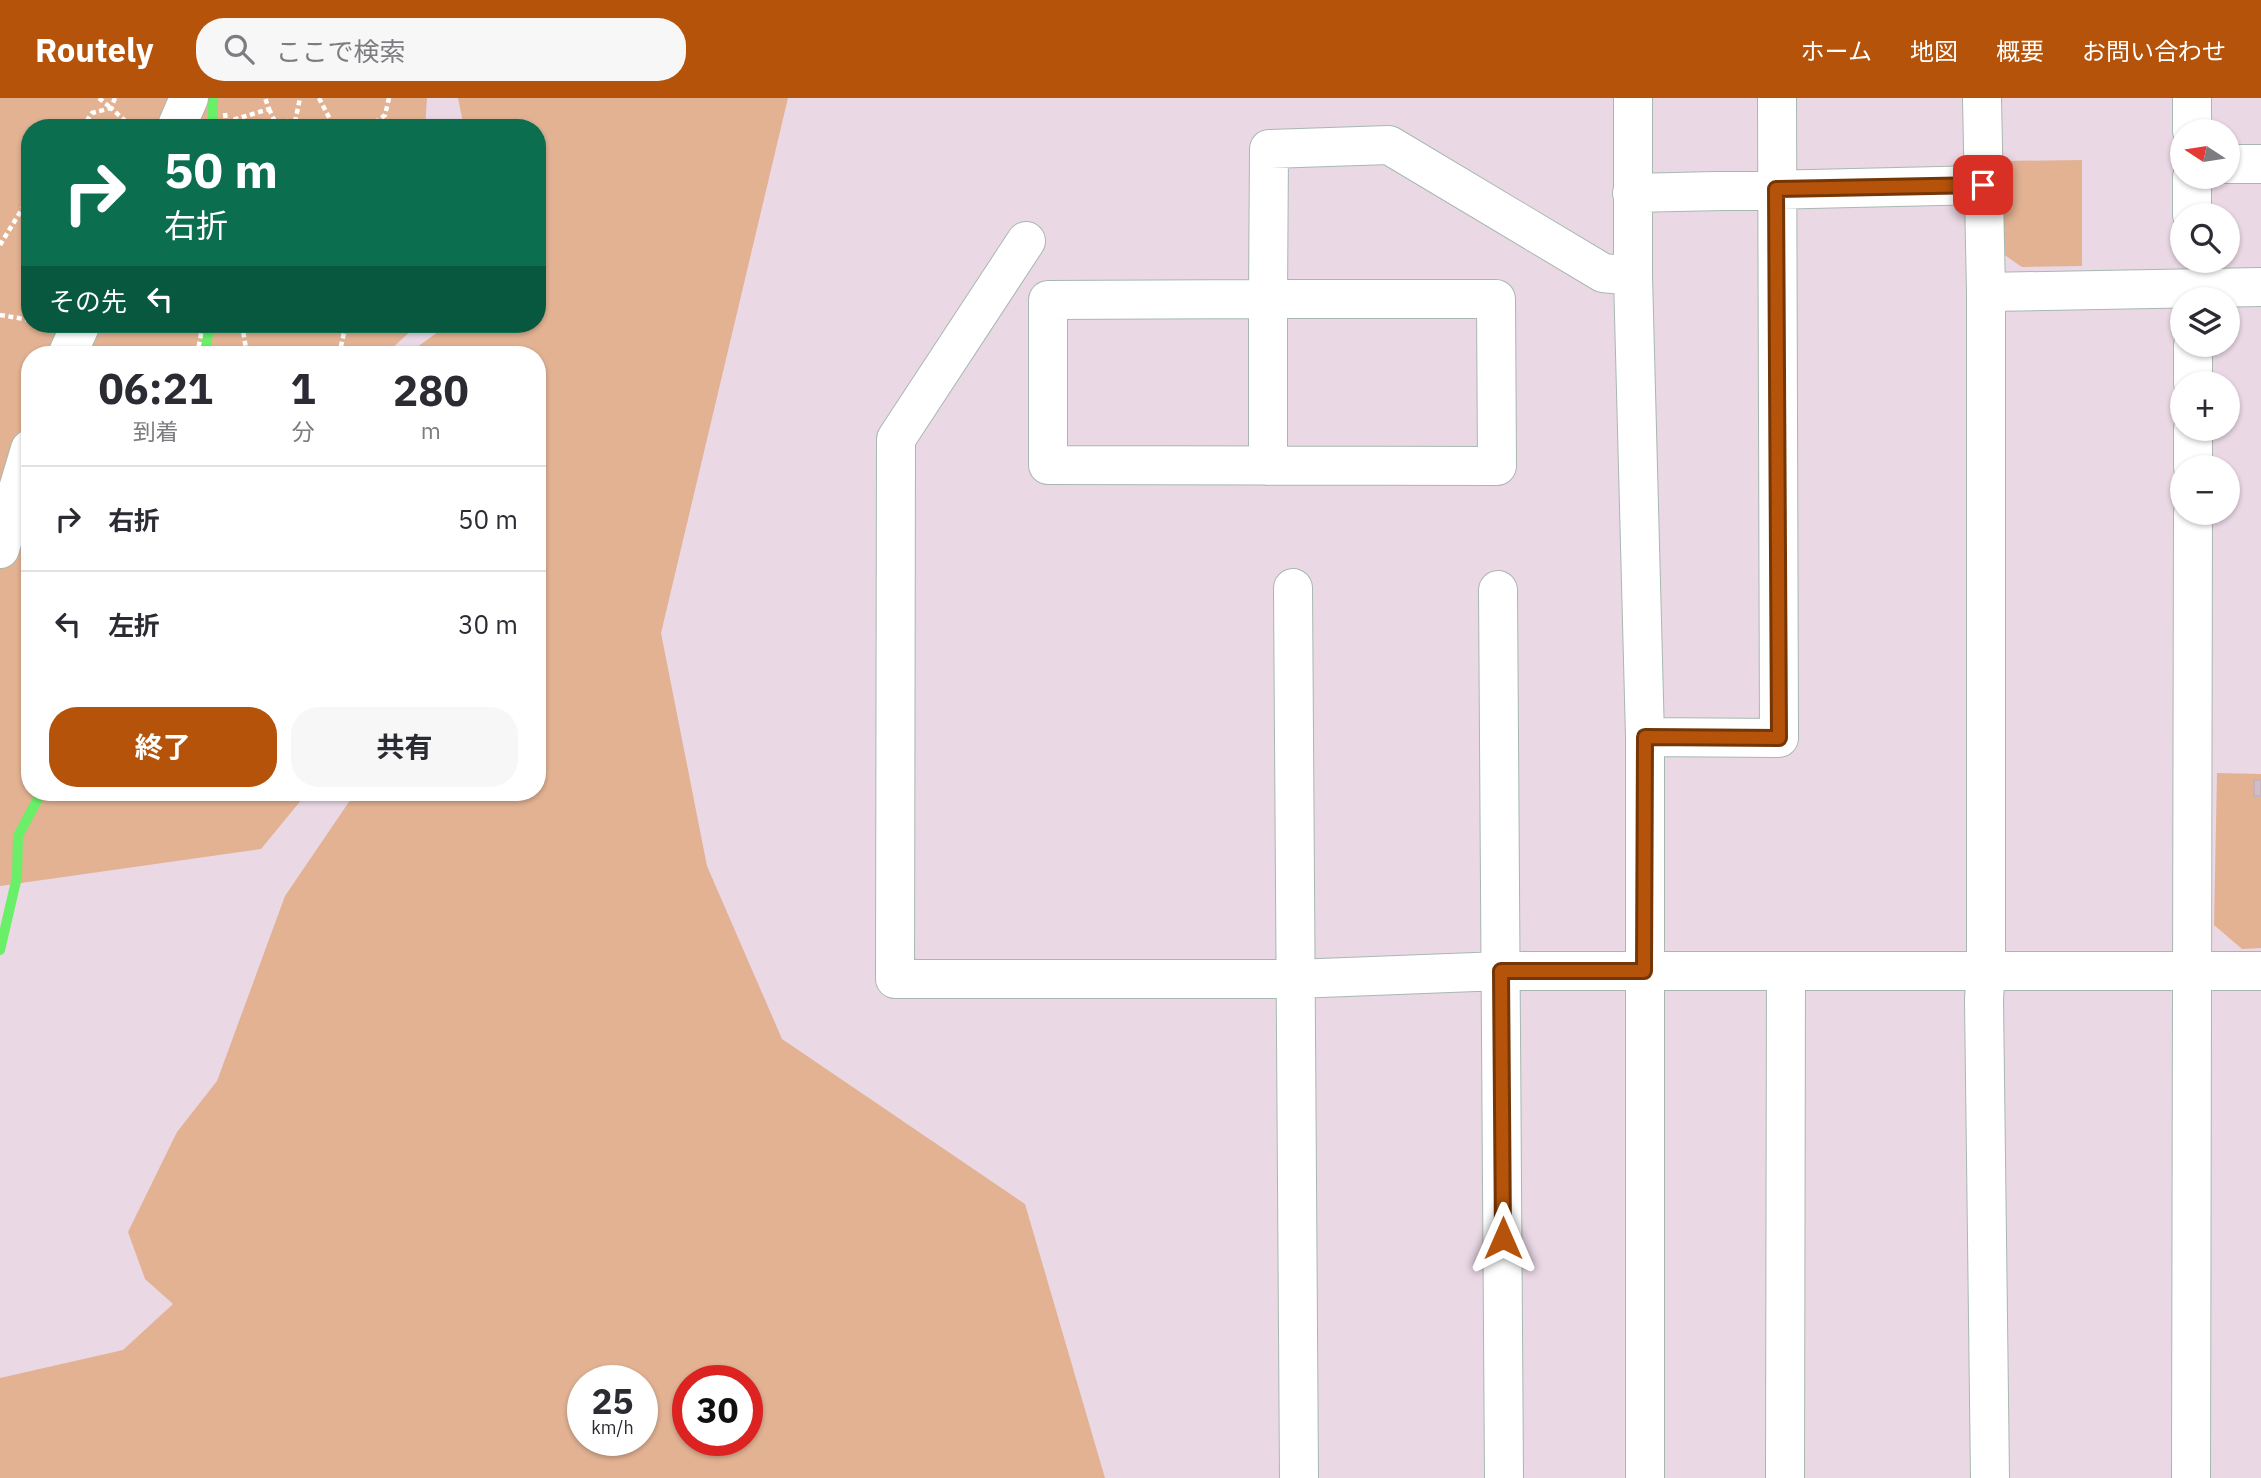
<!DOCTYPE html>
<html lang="ja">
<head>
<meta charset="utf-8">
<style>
	body { margin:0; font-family:"IBM Plex Sans","Noto Sans JP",sans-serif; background:#f7f7f7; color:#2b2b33; height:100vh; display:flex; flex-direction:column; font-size:26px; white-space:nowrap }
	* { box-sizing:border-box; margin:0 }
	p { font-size:23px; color:#7c7c81 }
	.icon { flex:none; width:38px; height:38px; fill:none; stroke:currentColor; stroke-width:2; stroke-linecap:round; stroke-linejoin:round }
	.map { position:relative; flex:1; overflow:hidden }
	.details { position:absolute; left:21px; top:248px; width:525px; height:455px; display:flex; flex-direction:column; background:#fff; border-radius:28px; box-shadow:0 2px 5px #0004 }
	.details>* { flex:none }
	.top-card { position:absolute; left:21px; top:21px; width:525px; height:214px; border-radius:28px; box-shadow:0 2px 5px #0004; background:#0b6e4f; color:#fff; overflow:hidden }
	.needle { width:46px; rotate:282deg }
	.buttons { position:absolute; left:2170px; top:21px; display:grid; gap:14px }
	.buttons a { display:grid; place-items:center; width:70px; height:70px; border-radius:50%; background:#fff; box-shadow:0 2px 5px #0004; font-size:35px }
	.speed { position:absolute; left:567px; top:1267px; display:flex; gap:14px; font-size:35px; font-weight:700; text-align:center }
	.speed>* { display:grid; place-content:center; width:91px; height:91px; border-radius:50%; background:#fff; box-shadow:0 2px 5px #0004; line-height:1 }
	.speed small { font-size:18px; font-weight:400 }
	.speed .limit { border:10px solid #d22; background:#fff; color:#111 }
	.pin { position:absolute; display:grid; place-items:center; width:60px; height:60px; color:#fff; margin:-30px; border-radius:14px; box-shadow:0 4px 10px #0006 }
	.me { position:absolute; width:77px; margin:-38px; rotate:0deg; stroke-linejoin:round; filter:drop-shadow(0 0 5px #0008) }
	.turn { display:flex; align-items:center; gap:24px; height:147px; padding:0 28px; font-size:32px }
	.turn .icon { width:91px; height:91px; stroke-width:2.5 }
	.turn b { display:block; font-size:49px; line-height:60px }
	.then { display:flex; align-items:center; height:66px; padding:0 28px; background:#0003; gap:14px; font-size:26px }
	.eta { display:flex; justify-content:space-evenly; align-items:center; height:119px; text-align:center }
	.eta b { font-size:42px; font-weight:700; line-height:49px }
	.cta { display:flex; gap:14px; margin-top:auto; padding:14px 28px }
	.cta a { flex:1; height:80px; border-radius:28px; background:#b45309; color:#fff; font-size:28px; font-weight:700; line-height:80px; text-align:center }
	.cta a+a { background:#f7f7f7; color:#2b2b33 }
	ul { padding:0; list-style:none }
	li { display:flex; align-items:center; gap:21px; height:105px; padding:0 28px; border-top:2px solid #e1e1e2 }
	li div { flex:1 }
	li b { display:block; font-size:26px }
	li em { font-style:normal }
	header { display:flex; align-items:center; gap:42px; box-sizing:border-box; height:98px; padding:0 35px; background:#b45309; color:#fff }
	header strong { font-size:33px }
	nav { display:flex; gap:38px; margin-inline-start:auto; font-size:24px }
	.search { width:490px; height:63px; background:#f7f7f7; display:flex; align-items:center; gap:18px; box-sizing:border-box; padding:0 24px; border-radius:28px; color:#7c7c81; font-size:26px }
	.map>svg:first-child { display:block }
	.green { fill:#e2b293; fill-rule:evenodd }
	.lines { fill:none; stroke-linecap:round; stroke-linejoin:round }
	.stream { stroke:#69ef68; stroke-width:10 }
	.building { fill:#ccbdc7; stroke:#c5b2be; stroke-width:2 }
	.minor-casing { stroke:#a8b8b1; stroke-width:40 }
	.path { stroke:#fff; stroke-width:4.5; stroke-dasharray:5 3.5; stroke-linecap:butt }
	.minor { stroke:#fff; stroke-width:38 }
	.route-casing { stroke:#753606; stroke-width:18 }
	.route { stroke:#b45309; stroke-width:12 }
</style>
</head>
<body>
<header>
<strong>Routely</strong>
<div class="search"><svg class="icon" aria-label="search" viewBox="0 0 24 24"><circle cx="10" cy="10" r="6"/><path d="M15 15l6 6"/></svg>ここで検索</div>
<nav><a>ホーム</a><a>地図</a><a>概要</a><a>お問い合わせ</a></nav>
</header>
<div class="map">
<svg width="2261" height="1380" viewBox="0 0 2261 1380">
	<rect width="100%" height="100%" fill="#ead8e5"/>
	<path class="green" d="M 0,0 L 427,0 L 425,30 L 30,30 L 30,226 L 418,226 L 385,257 L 30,257 L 30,695 L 307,695 L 261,751 L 0,788 Z
		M 458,0 L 788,0 L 661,535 L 707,768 L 782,941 L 1025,1106 L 1105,1380 L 0,1380 L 0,1280 L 123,1252 L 173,1206 L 145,1181 L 128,1134 L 177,1034 L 217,983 L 285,798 L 355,695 L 537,695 L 537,257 L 406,257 L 449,226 L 537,226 L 537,30 L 464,30 ZM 583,1283 L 642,1283 L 642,1342 L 583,1342 ZM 688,1283 L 747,1283 L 747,1342 L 688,1342 Z
		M 2082,62 L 2082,168 L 2022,169 L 2003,156 L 2002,63 Z
		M 2217,675 L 2261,676 L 2261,850 L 2242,851 L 2214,827 Z"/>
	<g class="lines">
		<path class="stream" d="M 213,30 L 213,0
			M 204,257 L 210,226
			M 0,852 L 17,779 L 18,738 L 41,695"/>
	</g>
	<path class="building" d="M 2254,682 L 2261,682 L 2261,698 L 2254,698 Z"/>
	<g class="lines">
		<defs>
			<path id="minor" d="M 1633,0 L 1633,178 L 1645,639 L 1645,1380
				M 1982,0 L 1986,194 L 2261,189
				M 2192,0 L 2192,33
				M 176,30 L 189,0
				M 2228,66 L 2261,66
				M 2192,79 L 2192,117
				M 1632,95 L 1983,87
				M 1026,143 L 896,341 L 895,881 L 1295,881 L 1501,873 L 2261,873
				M 1986,194 L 1986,873 L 1984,901 L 1990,1380
				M 67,257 L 81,226
				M 2193,285 L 2193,247
				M 1268,368 L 1268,201 L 1048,202 L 1048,367 L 1497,368 L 1496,201 L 1268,201 L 1269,51 L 1389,47 L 1603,175 L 1633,178
				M 2193,369 L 2193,331
				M 0,451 L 30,351
				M 1293,490 L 1299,1380
				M 1498,492 L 1504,1380
				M 1645,639 L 1779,640 L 1777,0
				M 1785,1380 L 1786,873
				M 2191,1380 L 2193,415"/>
		</defs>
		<use href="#minor" class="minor-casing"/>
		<path class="path" d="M 99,0 L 111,10
			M 115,0 L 111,10 L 133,30
			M 319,0 L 334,29
			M 269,11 L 278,30
			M 225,15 L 226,24 L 269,11 L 265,0
			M 295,24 L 300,0
			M 82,30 L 92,15 L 111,10
			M 281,30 L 287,23 L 336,30
			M 368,30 L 385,17 L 389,0
			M 0,147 L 30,98
			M 0,217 L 30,222
			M 242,226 L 247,257
			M 112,252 L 131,257
			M 197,257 L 203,226
			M 339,257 L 346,226"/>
		<use href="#minor" class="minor"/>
	</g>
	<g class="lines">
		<defs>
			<path id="route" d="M 1503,1140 L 1501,873 L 1644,873 L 1645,639 L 1779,640 L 1776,91 L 1983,87"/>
		</defs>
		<use href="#route" class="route-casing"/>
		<use href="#route" class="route"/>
	</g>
</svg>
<div class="buttons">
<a><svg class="needle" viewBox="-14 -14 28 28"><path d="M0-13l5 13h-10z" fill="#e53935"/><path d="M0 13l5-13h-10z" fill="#7c7c81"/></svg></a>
<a><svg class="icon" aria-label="search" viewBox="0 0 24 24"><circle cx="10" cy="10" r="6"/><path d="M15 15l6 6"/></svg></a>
<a><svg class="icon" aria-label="layers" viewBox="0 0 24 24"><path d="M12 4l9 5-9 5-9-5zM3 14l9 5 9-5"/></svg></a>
<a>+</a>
<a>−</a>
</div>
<div class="speed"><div>25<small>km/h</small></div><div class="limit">30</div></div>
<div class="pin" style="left:1983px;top:87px;background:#d93025"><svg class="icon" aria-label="arrive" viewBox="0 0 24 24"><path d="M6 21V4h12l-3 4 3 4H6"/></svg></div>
<svg class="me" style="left:1503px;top:1140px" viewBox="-20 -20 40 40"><path d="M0-17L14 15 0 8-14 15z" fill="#b45309" stroke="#fff" stroke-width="4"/></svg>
<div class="top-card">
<div class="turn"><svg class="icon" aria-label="right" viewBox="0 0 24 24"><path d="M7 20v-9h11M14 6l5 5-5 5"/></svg><div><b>50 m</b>右折</div></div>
<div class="then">その先<svg class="icon" aria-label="left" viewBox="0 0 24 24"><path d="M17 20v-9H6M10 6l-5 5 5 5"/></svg></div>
</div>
<section class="details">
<div class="eta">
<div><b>06:21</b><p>到着</p></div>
<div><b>1</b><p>分</p></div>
<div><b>280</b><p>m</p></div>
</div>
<ul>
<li><svg class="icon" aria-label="right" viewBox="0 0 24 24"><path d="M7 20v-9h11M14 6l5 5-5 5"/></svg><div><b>右折</b></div><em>50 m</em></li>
<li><svg class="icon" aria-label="left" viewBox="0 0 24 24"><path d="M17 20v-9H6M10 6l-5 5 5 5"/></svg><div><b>左折</b></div><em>30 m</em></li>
</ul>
<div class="cta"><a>終了</a><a>共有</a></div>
</section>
</div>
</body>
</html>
